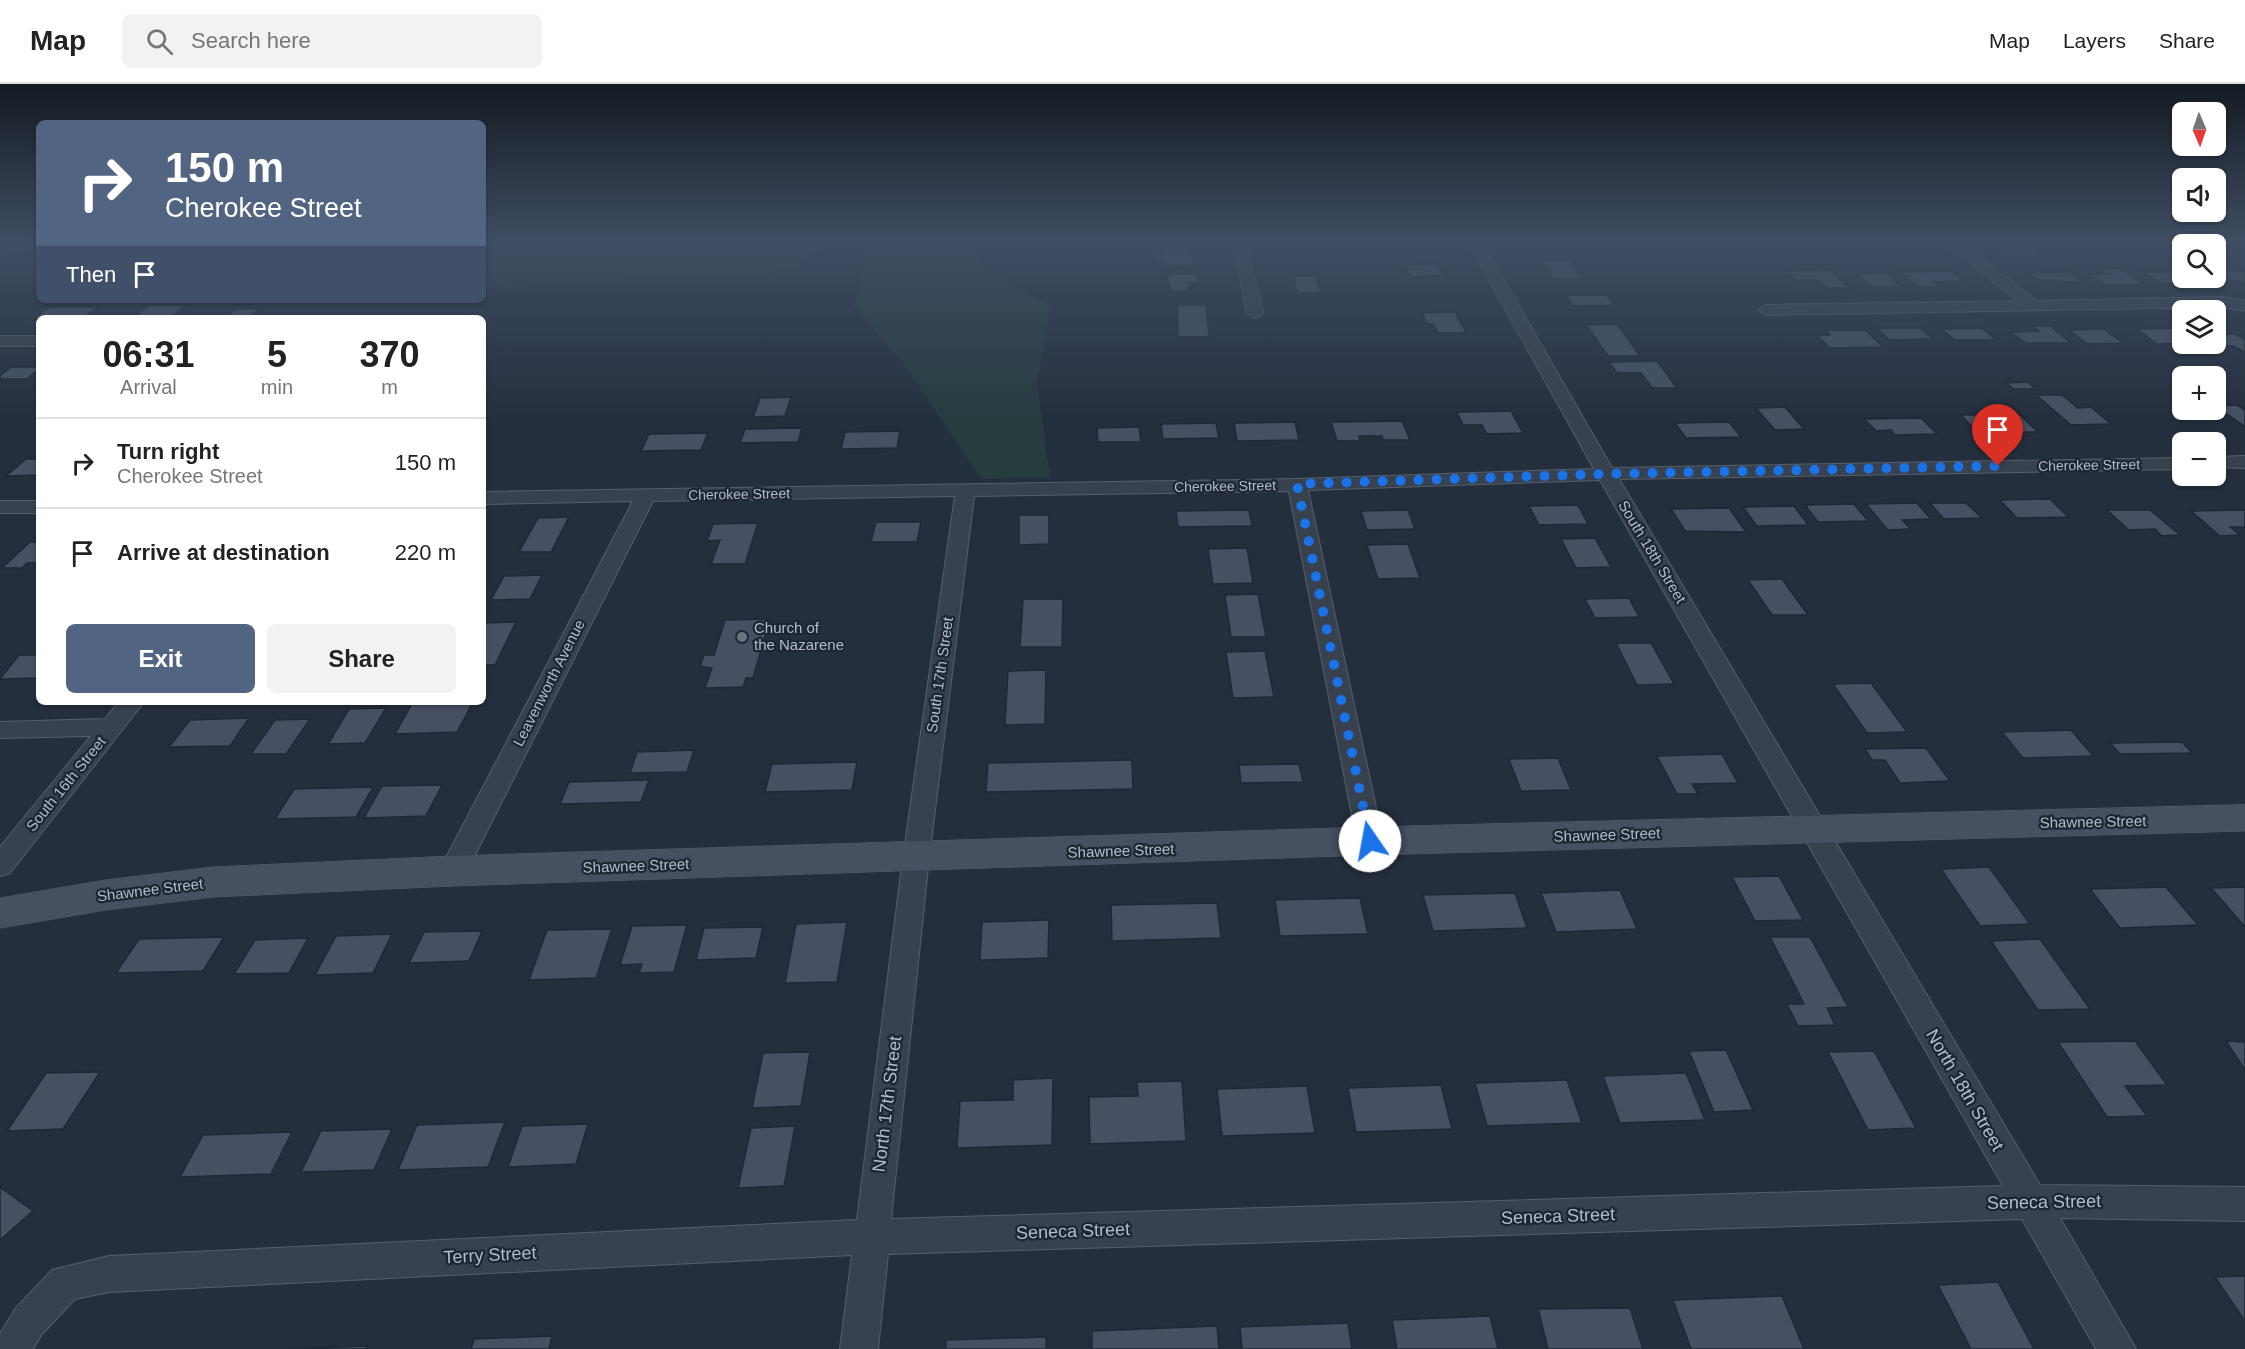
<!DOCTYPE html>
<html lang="en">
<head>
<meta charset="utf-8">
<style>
	body { margin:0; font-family:Arial,sans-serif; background:#f2f2f2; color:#222; height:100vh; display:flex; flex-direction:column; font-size:22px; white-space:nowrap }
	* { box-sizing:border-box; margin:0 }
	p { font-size:20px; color:#767676 }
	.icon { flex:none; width:33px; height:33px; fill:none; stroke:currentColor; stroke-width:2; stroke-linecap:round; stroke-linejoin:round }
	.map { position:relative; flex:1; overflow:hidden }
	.drawer { position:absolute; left:36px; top:231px; width:450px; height:390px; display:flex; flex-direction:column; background:#fff; border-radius:9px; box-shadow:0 2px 4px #0004 }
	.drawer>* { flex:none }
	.guide { position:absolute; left:36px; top:36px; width:450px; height:183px; border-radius:9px; box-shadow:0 2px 4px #0004; background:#516482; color:#fff; overflow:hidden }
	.needle { width:39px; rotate:178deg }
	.buttons { position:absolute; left:2172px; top:18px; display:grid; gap:12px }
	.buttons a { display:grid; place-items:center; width:54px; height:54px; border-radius:9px; background:#fff; box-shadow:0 2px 4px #0004; font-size:30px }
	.pin { position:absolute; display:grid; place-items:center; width:51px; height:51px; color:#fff; margin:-62px -26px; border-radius:50% 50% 50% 0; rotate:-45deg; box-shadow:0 0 6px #0007 }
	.pin .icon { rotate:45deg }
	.me { position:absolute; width:66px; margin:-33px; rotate:348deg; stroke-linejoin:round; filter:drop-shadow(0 0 4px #0008) }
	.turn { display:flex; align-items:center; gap:21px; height:126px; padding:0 30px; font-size:27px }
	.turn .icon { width:78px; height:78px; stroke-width:2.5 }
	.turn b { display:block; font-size:42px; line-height:51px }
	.then { display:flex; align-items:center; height:57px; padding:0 30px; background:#0003; gap:12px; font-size:22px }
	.eta { display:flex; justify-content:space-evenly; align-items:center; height:102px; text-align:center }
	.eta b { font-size:36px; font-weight:600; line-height:42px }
	.action { display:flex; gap:12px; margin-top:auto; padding:12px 30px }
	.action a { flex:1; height:69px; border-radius:9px; background:#516482; color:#fff; font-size:24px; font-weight:600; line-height:69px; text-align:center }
	.action a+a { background:#f2f2f2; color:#222 }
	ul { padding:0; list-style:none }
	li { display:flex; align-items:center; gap:18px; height:90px; padding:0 30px; border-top:2px solid #e0e0e0 }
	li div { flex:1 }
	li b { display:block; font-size:22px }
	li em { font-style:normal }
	header { display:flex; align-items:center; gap:36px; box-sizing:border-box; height:84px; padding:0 30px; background:#fff; border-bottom:2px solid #e0e0e0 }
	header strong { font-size:28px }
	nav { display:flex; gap:33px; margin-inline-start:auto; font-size:21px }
	.search { width:420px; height:54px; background:#f2f2f2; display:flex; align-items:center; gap:15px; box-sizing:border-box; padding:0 21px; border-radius:9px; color:#767676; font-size:22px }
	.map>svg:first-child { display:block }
	.green { fill:#263c3f }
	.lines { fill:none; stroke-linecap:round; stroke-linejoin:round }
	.stream { stroke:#394c67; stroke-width:5 }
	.building { fill:#455162; stroke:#1f2835; stroke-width:1.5 }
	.street-casing { stroke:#565f6c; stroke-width:2 }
	.secondary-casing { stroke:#565f6c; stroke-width:1 }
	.street { fill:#38414e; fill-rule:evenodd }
	.secondary { fill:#465061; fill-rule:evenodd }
	.route { stroke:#1a73e8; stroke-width:10; stroke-dasharray:0 18 }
	.worship-dot { fill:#6b7280; stroke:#1d2633; stroke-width:2 }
	.labels { text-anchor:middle; stroke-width:4.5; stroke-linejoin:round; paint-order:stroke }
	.far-street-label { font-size:14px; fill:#b4bcc9; stroke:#1d2633 }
	.street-label { font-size:15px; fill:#b4bcc9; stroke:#1d2633 }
	.poi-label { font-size:15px; fill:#b4bcc9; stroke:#1d2633; text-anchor:start }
	.near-street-label { font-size:18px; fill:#b4bcc9; stroke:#1d2633 }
</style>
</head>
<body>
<header>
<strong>Map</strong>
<div class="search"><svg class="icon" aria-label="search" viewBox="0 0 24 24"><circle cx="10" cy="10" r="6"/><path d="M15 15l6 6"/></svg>Search here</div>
<nav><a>Map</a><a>Layers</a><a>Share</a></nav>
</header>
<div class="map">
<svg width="2245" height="1265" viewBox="0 0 2245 1265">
	<rect width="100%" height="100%" fill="#242f3e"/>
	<path class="green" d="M 0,158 L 39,158 L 39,165 L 0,172 Z
		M 483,158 L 829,158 L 792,187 L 483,204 Z
		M 869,158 L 972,158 L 986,187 L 1051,222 L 1037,299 L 1050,393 L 981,395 L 901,276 L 854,222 Z"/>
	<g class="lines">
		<path class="stream" d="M 0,162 L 26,158"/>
	</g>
	<path class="building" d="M 1880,158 L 1903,158 L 1911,164 L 1888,165 Z
		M 1991,158 L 2022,158 L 2043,173 L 2011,173 Z
		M 1163,161 L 1190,161 L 1194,181 L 1165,182 L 1164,175 L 1156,175 L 1156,170 L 1165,170 Z
		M 1541,176 L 1569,176 L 1584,195 L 1554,195 Z
		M 1437,180 L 1444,192 L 1411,193 L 1405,181 Z
		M 2120,184 L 2144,201 L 2105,201 L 2089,190 L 2107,190 L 2098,185 Z
		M 2216,184 L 2245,188 L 2245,198 L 2221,195 Z
		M 1830,186 L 1850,204 L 1827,204 L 1818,196 L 1795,196 L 1786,187 Z
		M 1951,187 L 1964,197 L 1933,198 L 1939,203 L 1919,203 L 1901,188 Z
		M 2069,188 L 2084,199 L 2039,196 L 2029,189 Z
		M 2144,188 L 2182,188 L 2182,194 L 2207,194 L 2215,198 L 2161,199 Z
		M 1886,189 L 1902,203 L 1872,203 L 1857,190 Z
		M 1167,190 L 1197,190 L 1199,199 L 1188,199 L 1189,207 L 1170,207 Z
		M 1292,192 L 1315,192 L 1321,209 L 1298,209 Z
		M 1566,211 L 1607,211 L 1614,221 L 1573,222 Z
		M 149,221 L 186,221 L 170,234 L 133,234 Z
		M 1177,221 L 1206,221 L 1209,253 L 1178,253 Z
		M 50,223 L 98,223 L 83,234 L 34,234 Z
		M 235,225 L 259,225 L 249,234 L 225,234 Z
		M 1455,228 L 1466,249 L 1438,249 L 1433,240 L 1428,240 L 1422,229 Z
		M 1617,240 L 1640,272 L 1608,272 L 1586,241 Z
		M 2033,242 L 2050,242 L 2071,259 L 2026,259 L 2011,248 L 2039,247 Z
		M 1877,244 L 1920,244 L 1933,255 L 1889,256 Z
		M 1982,244 L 1996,256 L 1955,256 L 1941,245 Z
		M 2182,244 L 2182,259 L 2157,260 L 2137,245 Z
		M 2104,245 L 2123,259 L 2087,260 L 2069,246 Z
		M 1826,246 L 1865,246 L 1883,263 L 1830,264 L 1817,251 L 1830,251 Z
		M 2216,250 L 2235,250 L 2245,256 L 2245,268 L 2233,262 L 2220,262 L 2216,259 Z
		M 1657,277 L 1677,304 L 1652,304 L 1641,289 L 1617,289 L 1609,278 Z
		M 11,283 L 39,283 L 39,285 L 27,295 L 0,295 L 0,292 Z
		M 2028,298 L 2036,305 L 2014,305 L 2006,299 Z
		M 2036,311 L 2062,311 L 2078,324 L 2091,323 L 2111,340 L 2071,341 Z
		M 791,313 L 785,332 L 753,333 L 760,314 Z
		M 2237,321 L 2245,326 L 2245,343 L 2216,322 Z
		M 1785,323 L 1804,345 L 1775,346 L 1756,324 Z
		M 1511,327 L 1523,349 L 1487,350 L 1482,341 L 1463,341 L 1457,328 Z
		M 1961,331 L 2020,331 L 2038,348 L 1977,348 Z
		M 1921,334 L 1937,350 L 1895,351 L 1891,346 L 1876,347 L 1864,335 Z
		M 1402,337 L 1410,356 L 1383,356 L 1382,352 L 1359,352 L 1360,357 L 1337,357 L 1331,338 Z
		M 1295,338 L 1299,356 L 1237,357 L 1234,339 Z
		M 1729,338 L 1741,353 L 1686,354 L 1675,339 Z
		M 1216,339 L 1219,354 L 1163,355 L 1161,340 Z
		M 1139,343 L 1141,358 L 1098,358 L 1097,344 Z
		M 802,344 L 798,358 L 740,359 L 745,345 Z
		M 900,347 L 897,364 L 841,365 L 845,348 Z
		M 708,349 L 701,366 L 641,367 L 649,350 Z
		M 26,375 L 39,375 L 39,391 L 6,392 Z
		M 2050,415 L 2068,433 L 2017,434 L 2000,416 Z
		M 1917,419 L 1931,435 L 1902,436 L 1911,445 L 1888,446 L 1866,420 Z
		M 1930,419 L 1966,419 L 1982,434 L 1944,435 Z
		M 1854,420 L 1868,437 L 1818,438 L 1805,421 Z
		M 1578,421 L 1588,440 L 1539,441 L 1529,422 Z
		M 1794,422 L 1808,441 L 1757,442 L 1743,423 Z
		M 1729,424 L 1746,448 L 1685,447 L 1671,425 Z
		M 1249,426 L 1252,442 L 1178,443 L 1176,427 Z
		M 1408,426 L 1415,445 L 1367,446 L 1361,427 Z
		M 2107,426 L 2150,426 L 2180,451 L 2162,452 L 2155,445 L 2129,446 Z
		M 2245,426 L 2245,443 L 2230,443 L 2240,451 L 2220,452 L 2191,427 Z
		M 1019,431 L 1049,431 L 1049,460 L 1019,461 Z
		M 569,433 L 551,468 L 519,468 L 538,434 Z
		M 876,438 L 921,438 L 917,458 L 871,458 Z
		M 758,439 L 745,480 L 711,480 L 720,456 L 707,457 L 713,440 Z
		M 1595,454 L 1611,483 L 1576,484 L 1561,455 Z
		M 30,458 L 39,458 L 39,479 L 27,479 L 22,484 L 2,484 Z
		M 1408,460 L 1420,494 L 1378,495 L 1367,461 Z
		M 1247,464 L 1253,499 L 1213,500 L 1208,465 Z
		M 542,491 L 530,515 L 491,516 L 504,492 Z
		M 1782,495 L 1808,531 L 1772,531 L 1748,496 Z
		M 1258,510 L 1266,553 L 1231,553 L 1225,511 Z
		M 1629,514 L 1639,533 L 1595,534 L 1585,515 Z
		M 1023,515 L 1063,515 L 1062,563 L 1020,563 Z
		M 770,535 L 753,594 L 746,594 L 743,603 L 705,604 L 712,584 L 700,582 L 704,571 L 714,571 L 725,536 Z
		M 516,538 L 495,581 L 483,581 L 483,539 Z
		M 1616,559 L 1651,559 L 1674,600 L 1637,601 Z
		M 1265,567 L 1274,613 L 1233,614 L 1226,568 Z
		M 19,571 L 39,571 L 39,594 L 0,595 Z
		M 1046,586 L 1045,640 L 1005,641 L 1008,587 Z
		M 1871,599 L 1907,648 L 1867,649 L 1833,600 Z
		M 413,618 L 473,618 L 457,648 L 395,650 Z
		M 386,624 L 365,659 L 328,660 L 349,625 Z
		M 249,634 L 230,662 L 169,663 L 190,636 Z
		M 310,635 L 286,670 L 251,670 L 275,636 Z
		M 2071,646 L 2093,672 L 2023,674 L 2002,648 Z
		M 2182,658 L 2192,669 L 2120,670 L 2110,659 Z
		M 1926,664 L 1950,697 L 1900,699 L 1885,676 L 1872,676 L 1865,665 Z
		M 694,666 L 687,688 L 630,689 L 637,668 Z
		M 1722,670 L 1738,699 L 1692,700 L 1698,710 L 1677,710 L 1657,672 Z
		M 1558,674 L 1571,706 L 1521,707 L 1509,675 Z
		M 1132,676 L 1133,705 L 986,708 L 988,679 Z
		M 857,678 L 852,706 L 765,708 L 772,680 Z
		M 1299,680 L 1303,698 L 1241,699 L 1239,681 Z
		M 649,696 L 641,718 L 560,720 L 569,698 Z
		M 442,701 L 426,732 L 364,734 L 382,702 Z
		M 373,703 L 356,733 L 275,735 L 294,705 Z
		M 1989,783 L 2030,840 L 1980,842 L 1941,785 Z
		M 1779,792 L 1803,836 L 1755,837 L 1732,793 Z
		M 2166,803 L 2198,841 L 2120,844 L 2090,805 Z
		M 2245,803 L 2245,843 L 2211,804 Z
		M 1620,806 L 1637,845 L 1556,848 L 1541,809 Z
		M 1515,809 L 1527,844 L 1433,847 L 1423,811 Z
		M 1360,814 L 1368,850 L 1280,852 L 1275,816 Z
		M 1217,819 L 1221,854 L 1112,857 L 1111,821 Z
		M 1049,836 L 1048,874 L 980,876 L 982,838 Z
		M 847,838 L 837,898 L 785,899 L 796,840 Z
		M 687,841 L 674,888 L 639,889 L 642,880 L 620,881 L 632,842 Z
		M 763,843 L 756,874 L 696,876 L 704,844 Z
		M 612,845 L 596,894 L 529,896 L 547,846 Z
		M 482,847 L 469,877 L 409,879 L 424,848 Z
		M 392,850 L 373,889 L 315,891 L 336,852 Z
		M 224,853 L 203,887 L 116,889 L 139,855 Z
		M 1770,853 L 1810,853 L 1848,923 L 1827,924 L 1835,941 L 1798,942 L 1787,920 L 1804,920 Z
		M 308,854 L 289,889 L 234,890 L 255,856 Z
		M 2040,855 L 2090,925 L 2038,926 L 1991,857 Z
		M 2135,957 L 2167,1001 L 2125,1002 L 2147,1032 L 2107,1033 L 2058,958 Z
		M 2226,957 L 2245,958 L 2245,986 Z
		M 1726,966 L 1753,1026 L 1714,1028 L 1689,967 Z
		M 1874,967 L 1916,1044 L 1868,1046 L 1828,968 Z
		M 810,968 L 801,1022 L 752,1024 L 763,969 Z
		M 100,988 L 63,1045 L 7,1047 L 46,989 Z
		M 1686,989 L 1705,1036 L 1620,1039 L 1603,992 Z
		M 1053,994 L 1052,1061 L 957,1064 L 960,1017 L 1013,1016 L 1013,996 Z
		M 1567,996 L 1582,1039 L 1487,1042 L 1475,999 Z
		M 1182,997 L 1186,1057 L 1090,1060 L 1089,1013 L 1138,1012 L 1137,998 Z
		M 1441,1001 L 1452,1045 L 1356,1048 L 1348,1004 Z
		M 1307,1002 L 1315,1049 L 1222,1052 L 1217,1005 Z
		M 505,1038 L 488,1083 L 398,1086 L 417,1041 Z
		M 588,1040 L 576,1080 L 508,1083 L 522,1042 Z
		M 795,1042 L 784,1102 L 738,1104 L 751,1044 Z
		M 392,1045 L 374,1086 L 301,1088 L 321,1047 Z
		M 292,1048 L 271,1090 L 180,1093 L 203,1051 Z
		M 0,1103 L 33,1127 L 0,1156 Z
		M 2245,1192 L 2245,1237 L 2215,1193 Z
		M 1998,1198 L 2034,1265 L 1971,1265 L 1938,1201 Z
		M 1782,1212 L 1804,1265 L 1691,1265 L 1673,1216 Z
		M 1630,1224 L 1643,1265 L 1548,1265 L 1538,1225 Z
		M 1490,1232 L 1498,1265 L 1397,1265 L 1392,1236 Z
		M 1348,1239 L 1352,1265 L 1242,1265 L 1240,1243 Z
		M 1217,1242 L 1219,1265 L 1092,1265 L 1092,1247 Z
		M 552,1252 L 549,1265 L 471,1265 L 474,1255 Z
		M 1046,1253 L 1046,1265 L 946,1265 L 946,1256 Z
		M 367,1262 L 366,1265 L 287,1265 Z"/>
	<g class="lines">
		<defs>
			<path id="street" d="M 1232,158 L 1246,158 L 1263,229 L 1260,232 L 1255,234 L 1247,229 Z
				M 1468,158 L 1482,158 L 1612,384 L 2182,374 L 2182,385 L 1619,395 L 2040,1101 L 2245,1103 L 2245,1137 L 2060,1134 L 2136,1265 L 2096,1265 L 2022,1135 L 888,1170 L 878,1265 L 840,1265 L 852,1171 L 109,1208 L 75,1215 L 42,1250 L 33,1265 L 0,1265 L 0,1250 L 16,1224 L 52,1186 L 109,1172 L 857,1136 L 903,774 L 955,412 L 653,417 L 467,787 L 463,794 L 453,798 L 443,794 L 439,787 L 633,417 L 483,420 L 483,408 L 1297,395 L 1594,385 ZM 1600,396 L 2003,1102 L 891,1135 L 929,774 L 974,412 L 1289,407 L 1357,757 L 1361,764 L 1370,767 L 1379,764 L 1383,757 L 1308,406 Z
				M 1943,158 L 1959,158 L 2037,217 L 2224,213 L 2245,217 L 2245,227 L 2224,223 L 1766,231 L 1758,226 L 1766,221 L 2018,217 Z
				M 0,252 L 39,252 L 39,262 L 0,262 Z
				M 2245,372 L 2245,384 L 2216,383 L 2216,373 Z
				M 0,417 L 39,417 L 39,429 L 0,429 Z
				M 119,618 L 144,618 L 10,789 L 0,792 L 0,763 L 91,652 L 0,654 L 0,638 L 105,635 Z"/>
			<path id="secondary" d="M 2245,721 L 2245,747 L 1370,771 L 453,802 L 213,813 L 106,826 L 0,844 L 0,814 L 106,796 L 213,783 L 453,772 L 1370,743 Z"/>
		</defs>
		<use href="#street" class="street-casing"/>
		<use href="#secondary" class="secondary-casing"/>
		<use href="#street" class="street"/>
		<use href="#secondary" class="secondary"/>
	</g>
	<linearGradient id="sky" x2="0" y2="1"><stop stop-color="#141a22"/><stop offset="0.47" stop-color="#3f4d63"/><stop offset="1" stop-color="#3f4d63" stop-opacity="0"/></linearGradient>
	<rect width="2245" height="335" fill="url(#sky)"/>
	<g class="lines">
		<path class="route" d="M 1370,757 L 1297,400 L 1606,390 L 1998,382"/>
	</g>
	<circle class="worship-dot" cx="742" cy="553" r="6"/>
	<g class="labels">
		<g class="far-street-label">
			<text transform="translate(2089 381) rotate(-1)" y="5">Cherokee Street</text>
			<text transform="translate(1225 402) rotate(-1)" y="5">Cherokee Street</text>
			<text transform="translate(739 410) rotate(-1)" y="5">Cherokee Street</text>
		</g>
		<g class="street-label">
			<text transform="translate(1652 468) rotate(59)" y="5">South 18th Street</text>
			<text transform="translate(940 591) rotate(-82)" y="5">South 17th Street</text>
			<text transform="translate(549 599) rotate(-63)" y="5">Leavenworth Avenue</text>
			<text transform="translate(66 700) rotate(-51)" y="5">South 16th Street</text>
			<text transform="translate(2093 738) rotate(-1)" y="5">Shawnee Street</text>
			<text transform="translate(1607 751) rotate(-2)" y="5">Shawnee Street</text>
			<text transform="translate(1121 767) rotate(-2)" y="5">Shawnee Street</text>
			<text transform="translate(636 782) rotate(-2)" y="5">Shawnee Street</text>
			<text transform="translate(150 806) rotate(-7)" y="5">Shawnee Street</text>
		</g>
		<g class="poi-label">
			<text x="754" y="549">Church of<tspan x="754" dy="17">the Nazarene</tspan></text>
		</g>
		<g class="near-street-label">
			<text transform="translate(1965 1006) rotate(60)" y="6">North 18th Street</text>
			<text transform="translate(887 1020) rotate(-83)" y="6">North 17th Street</text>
			<text transform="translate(2044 1118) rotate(-1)" y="6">Seneca Street</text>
			<text transform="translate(1558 1132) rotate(-2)" y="6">Seneca Street</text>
			<text transform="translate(1073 1147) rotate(-2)" y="6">Seneca Street</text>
			<text transform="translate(490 1171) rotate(-3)" y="6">Terry Street</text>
		</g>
	</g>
</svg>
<div class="buttons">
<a><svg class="needle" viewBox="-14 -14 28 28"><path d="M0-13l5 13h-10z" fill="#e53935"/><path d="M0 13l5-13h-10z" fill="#767676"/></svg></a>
<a><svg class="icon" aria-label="sound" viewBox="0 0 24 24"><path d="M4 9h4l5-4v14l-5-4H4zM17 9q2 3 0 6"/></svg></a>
<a><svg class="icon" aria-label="search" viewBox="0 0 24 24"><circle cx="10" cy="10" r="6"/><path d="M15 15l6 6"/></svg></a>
<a><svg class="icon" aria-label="layers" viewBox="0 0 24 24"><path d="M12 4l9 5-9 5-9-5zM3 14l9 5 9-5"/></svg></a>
<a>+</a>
<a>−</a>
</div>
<div class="pin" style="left:1998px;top:382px;background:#d93025"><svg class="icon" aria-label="arrive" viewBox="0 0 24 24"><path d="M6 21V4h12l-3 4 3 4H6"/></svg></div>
<svg class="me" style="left:1370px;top:757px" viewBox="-20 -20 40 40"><circle r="19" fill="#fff"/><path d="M0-13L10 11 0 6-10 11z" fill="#1a73e8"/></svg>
<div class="guide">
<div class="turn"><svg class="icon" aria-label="right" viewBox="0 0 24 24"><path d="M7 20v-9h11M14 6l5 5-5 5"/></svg><div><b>150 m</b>Cherokee Street</div></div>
<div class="then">Then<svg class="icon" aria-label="arrive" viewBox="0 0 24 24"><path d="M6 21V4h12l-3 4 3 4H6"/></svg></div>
</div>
<section class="drawer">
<div class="eta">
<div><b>06:31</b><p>Arrival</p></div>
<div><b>5</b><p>min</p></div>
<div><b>370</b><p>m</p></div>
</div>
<ul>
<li><svg class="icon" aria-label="right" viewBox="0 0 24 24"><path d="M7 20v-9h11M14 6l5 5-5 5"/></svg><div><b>Turn right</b><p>Cherokee Street</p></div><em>150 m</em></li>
<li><svg class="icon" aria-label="arrive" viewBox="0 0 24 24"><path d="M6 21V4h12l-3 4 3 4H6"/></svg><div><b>Arrive at destination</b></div><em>220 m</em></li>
</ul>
<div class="action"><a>Exit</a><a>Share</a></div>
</section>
</div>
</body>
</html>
